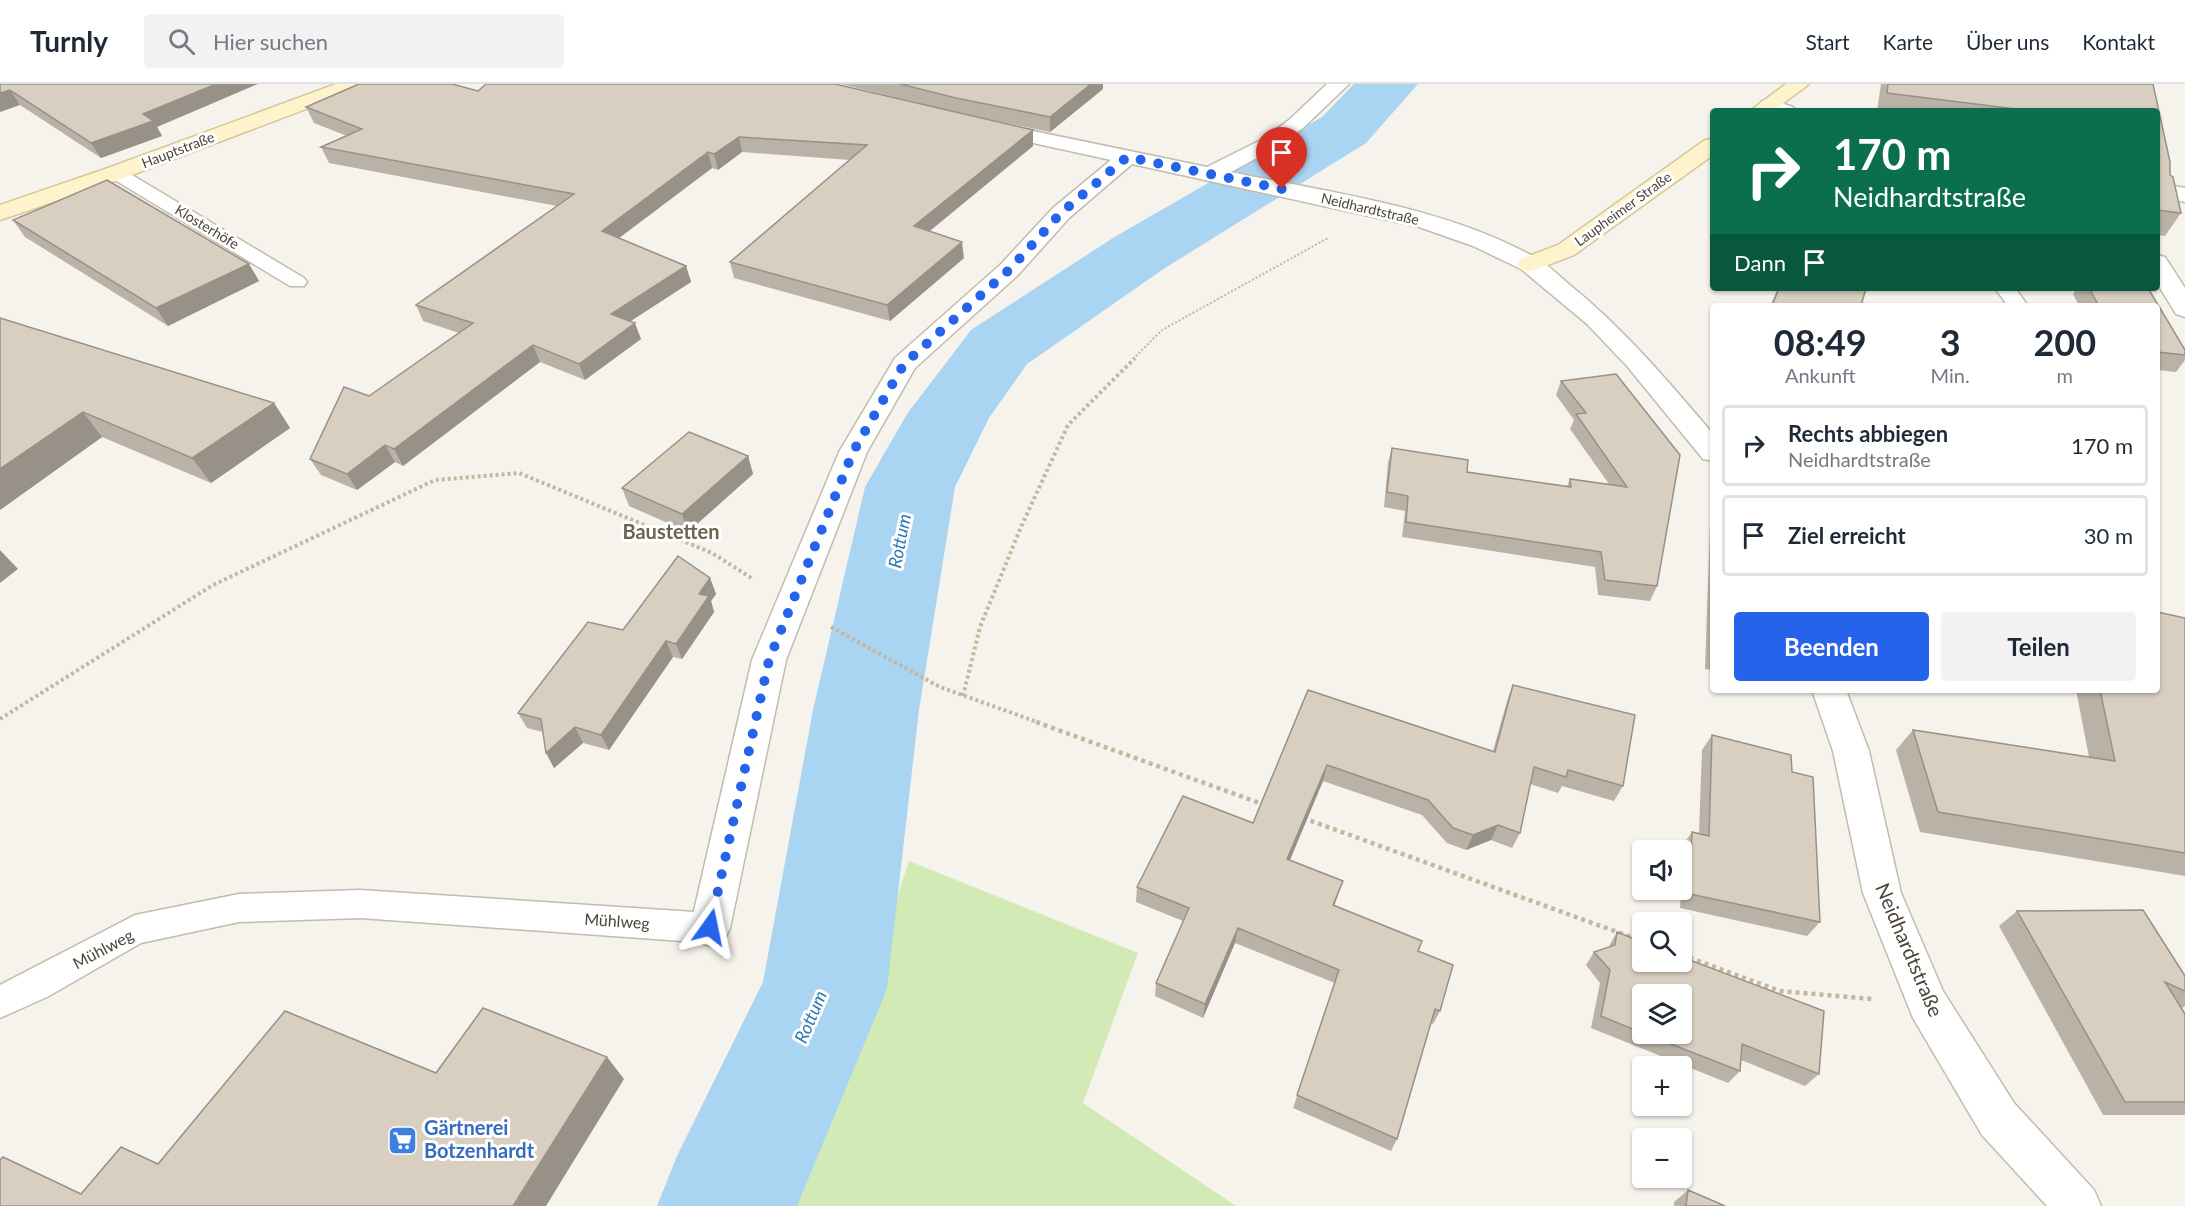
<!DOCTYPE html>
<html lang="de">
<head>
<meta charset="utf-8">
<style>
	body { margin:0; font-family:Lato,sans-serif; background:#f2f2f3; color:#1f2937; height:100vh; display:flex; flex-direction:column; font-size:22px; white-space:nowrap }
	* { box-sizing:border-box; margin:0 }
	p { font-size:20px; color:#747a83 }
	.icon { flex:none; width:33px; height:33px; fill:none; stroke:currentColor; stroke-width:2; stroke-linecap:round; stroke-linejoin:round }
	.map { position:relative; flex:1; overflow:hidden }
	.drawer { position:absolute; left:1710px; top:219px; width:450px; height:390px; display:flex; flex-direction:column; background:#fff; border-radius:6px; box-shadow:0 2px 4px #0004 }
	.drawer>* { flex:none }
	.top-card { position:absolute; left:1710px; top:24px; width:450px; height:183px; border-radius:6px; box-shadow:0 2px 4px #0004; background:#0b6e4f; color:#fff; overflow:hidden }
	.buttons { position:absolute; left:1632px; top:756px; display:grid; gap:12px }
	.buttons a { display:grid; place-items:center; width:60px; height:60px; border-radius:6px; background:#fff; box-shadow:0 2px 4px #0004; font-size:30px }
	.pin { position:absolute; display:grid; place-items:center; width:51px; height:51px; color:#fff; margin:-62px -26px; border-radius:50% 50% 50% 0; rotate:-45deg; box-shadow:0 0 6px #0007 }
	.pin .icon { rotate:45deg }
	.me { position:absolute; width:66px; margin:-33px; rotate:12deg; stroke-linejoin:round; filter:drop-shadow(0 0 4px #0008) }
	.turn { display:flex; align-items:center; gap:21px; height:126px; padding:0 24px; font-size:27px }
	.turn .icon { width:78px; height:78px; stroke-width:2.5 }
	.turn b { display:block; font-size:42px; line-height:51px }
	.then { display:flex; align-items:center; height:57px; padding:0 24px; background:#0003; gap:12px; font-size:22px }
	.eta { display:flex; justify-content:space-evenly; align-items:center; height:102px; text-align:center }
	.eta b { font-size:36px; font-weight:700; line-height:42px }
	.button { display:flex; gap:12px; margin-top:auto; padding:12px 24px }
	.button a { flex:1; height:69px; border-radius:6px; background:#2563eb; color:#fff; font-size:24px; font-weight:700; line-height:69px; text-align:center }
	.button a+a { background:#f2f2f3; color:#1f2937 }
	ul { padding:0; list-style:none }
	li { display:flex; align-items:center; gap:18px; height:81px; margin:0 12px 9px; padding:0 12px; border:3px solid #e0e1e3; border-radius:6px }
	li div { flex:1 }
	li b { display:block; font-size:22px }
	li em { font-style:normal }
	header { display:flex; align-items:center; gap:36px; box-sizing:border-box; height:84px; padding:0 30px; background:#fff; border-bottom:2px solid #e0e1e3 }
	header strong { font-size:28px }
	nav { display:flex; gap:33px; margin-inline-start:auto; font-size:21px }
	.search { width:420px; height:54px; background:#f2f2f3; display:flex; align-items:center; gap:15px; box-sizing:border-box; padding:0 21px; border-radius:6px; color:#747a83; font-size:22px }
	.map>svg:first-child { display:block }
	.green { fill:#d2eab5 }
	.lines { fill:none; stroke-linecap:round; stroke-linejoin:round }
	.river { fill:#a9d4f2; fill-rule:evenodd }
	.lane-casing { stroke:#c2bbae; stroke-width:3 }
	.street-casing { stroke:#c2bbae; stroke-width:3 }
	.secondary-casing { stroke:#d6c79b; stroke-width:3 }
	.path-far2 { stroke:#c4b79f; stroke-width:2; stroke-dasharray:2 2; stroke-linecap:butt }
	.path-far1 { stroke:#c4b79f; stroke-width:4; stroke-dasharray:3 3; stroke-linecap:butt }
	.path { stroke:#c4b79f; stroke-width:4.5; stroke-dasharray:4 4; stroke-linecap:butt }
	.lane { fill:#fff; fill-rule:evenodd }
	.street { fill:#fff; fill-rule:evenodd }
	.secondary { fill:#fff3cd; fill-rule:evenodd }
	.wall { fill:#bab2a6; fill-rule:evenodd }
	.shaded-wall { fill:#979187 }
	.building { fill:#d8cfc1; stroke:#979187; stroke-width:1.5 }
	.route { stroke:#2563eb; stroke-width:10; stroke-dasharray:0 18 }
	.labels { text-anchor:middle; stroke-width:6; stroke-linejoin:round; paint-order:stroke }
	.far-street-label { font-size:14px; fill:#4b4439; stroke:#fff }
	.street-label { font-size:16px; fill:#4b4439; stroke:#fff }
	.water-label { font-size:18px; font-style:italic; fill:#2e7ab2; stroke:#fff }
	.quarter-label { font-size:20px; font-weight:bold; fill:#6e6250; stroke:#fff }
	.near-street-label { font-size:20px; fill:#4b4439; stroke:#fff }
	.near-shop-label { font-size:20px; font-weight:bold; fill:#366cbe; stroke:#fff; text-anchor:start }
</style>
</head>
<body>
<header>
<strong>Turnly</strong>
<div class="search"><svg class="icon" aria-label="search" viewBox="0 0 24 24"><circle cx="10" cy="10" r="6"/><path d="M15 15l6 6"/></svg>Hier suchen</div>
<nav><a>Start</a><a>Karte</a><a>Über uns</a><a>Kontakt</a></nav>
</header>
<div class="map">
<svg width="2185" height="1122" viewBox="0 0 2185 1122">
	<rect width="100%" height="100%" fill="#f6f3ec"/>
	<path class="green" d="M 909,777 L 1138,869 L 1083,1019 L 1236,1122 L 793,1122 L 821,1046 Z"/>
	<g class="lines">
		<path class="river" d="M 1354,0 L 1418,0 L 1366,59 L 1165,184 L 1027,280 L 989,334 L 955,403 L 919,626 L 887,905 L 797,1122 L 657,1122 L 677,1072 L 763,898 L 813,626 L 865,403 L 907,330 L 971,246 L 1113,154 L 1322,33 Z"/>
		<defs>
			<path id="lane" d="M 116,84 L 122,85 L 304,194 L 307,198 L 304,202 L 290,202 L 110,93 L 107,89 L 110,85 Z
				M 1995,204 L 2015,204 L 2028,222 L 2008,222 Z
				M 360,806 L 710,829 L 721,834 L 726,844 L 721,854 L 710,859 L 360,834 L 239,838 L 141,859 L 47,913 L 0,934 L 0,901 L 135,831 L 239,810 Z"/>
			<path id="street" d="M 1327,0 L 1349,0 L 1303,44 L 1277,63 L 1231,88 C 1331,109 1446,123 1536,174 C 1549,181 1560,193 1571,202 C 1625,246 1668,297 1713,350 L 1713,377 L 1703,375 L 1627,282 L 1587,240 L 1521,185 L 1473,162 L 1419,143 L 1132,80 L 1069,134 L 1018,191 L 915,284 L 867,368 L 786,576 L 730,844 L 724,857 L 710,862 L 696,857 L 690,844 L 752,576 L 839,368 L 895,274 L 1000,181 L 1053,124 L 1111,76 L 983,48 L 980,44 L 983,40 L 990,38 L 1207,83 L 1263,55 L 1289,36 Z
				M 1769,15 L 1793,23 L 1796,27 L 1762,25 L 1759,21 L 1762,17 Z
				M 2157,99 L 2185,104 L 2185,118 L 2157,113 Z
				M 2157,171 L 2165,173 L 2185,204 L 2185,233 L 2176,230 L 2157,199 Z
				M 1812,606 L 1846,606 L 1869,667 L 1901,809 L 1943,907 L 2014,1019 L 2094,1106 L 2101,1122 L 2047,1122 L 1982,1051 L 1913,934 L 1863,809 L 1833,667 Z"/>
			<path id="secondary" d="M 336,0 L 364,0 L 361,4 L 124,94 L 0,136 L 0,121 L 108,84 Z
				M 1786,0 L 1809,0 L 1773,27 L 1750,27 Z
				M 1713,55 L 1713,71 L 1574,171 L 1537,185 L 1529,187 L 1521,185 L 1517,180 L 1521,175 L 1558,161 L 1705,56 Z"/>
		</defs>
		<use href="#lane" class="lane-casing"/>
		<use href="#street" class="street-casing"/>
		<use href="#secondary" class="secondary-casing"/>
		<path class="path-far2" d="M 1133,275 L 1162,246 L 1328,154"/>
		<path class="path-far1" d="M 831,543 L 940,603 L 1040,639
			M 963,612 L 980,543 L 1021,443 L 1068,341 L 1135,274
			M 0,635 L 213,501 L 435,396 L 519,389 L 712,469 L 753,495"/>
		<path class="path" d="M 1036,638 L 1265,721
			M 1303,734 L 1642,857
			M 1682,871 L 1780,907 L 1872,915"/>
		<use href="#lane" class="lane"/>
		<use href="#street" class="street"/>
		<use href="#secondary" class="secondary"/>
	</g>
	<path class="wall" d="M 0,0 L 157,43 L 162,52 L 101,74 L 20,21 Z
		M 841,0 L 1103,0 L 1103,5 L 1050,48 L 961,30 L 1033,62 L 930,147 L 964,174 L 890,237 L 734,194 L 730,178 L 850,76 L 742,68 L 718,86 L 712,84 L 619,154 L 686,182 L 691,198 L 630,237 L 641,255 L 585,296 L 540,278 L 403,382 L 395,378 L 357,406 L 321,391 L 310,375 L 369,312 L 459,249 L 423,237 L 416,221 L 557,122 L 329,79 L 321,63 L 347,52 L 314,39 L 306,23 L 478,7 L 951,27 Z
		M 1881,0 L 2153,0 L 2170,91 L 2181,129 L 2165,152 L 2157,151 L 2157,27 L 1877,27 Z
		M 13,136 L 249,180 L 259,197 L 168,242 L 25,153 Z
		M 1778,204 L 1866,204 L 1861,222 L 1770,222 Z
		M 2077,204 L 2148,204 L 2185,266 L 2185,276 L 2176,288 L 2157,286 L 2157,222 L 2079,222 L 2073,210 Z
		M 0,234 L 274,319 L 290,344 L 211,399 L 102,353 L 0,426 Z
		M 1616,290 L 1657,502 L 1650,517 L 1598,511 L 1595,483 L 1402,453 L 1405,427 L 1384,423 L 1388,379 L 1392,364 L 1467,388 L 1567,402 L 1570,395 L 1609,400 L 1570,345 L 1574,336 L 1556,311 L 1561,297 Z
		M 748,372 L 753,390 L 688,448 L 629,422 L 622,404 Z
		M 1713,409 L 1713,586 L 1705,585 L 1711,413 Z
		M 710,494 L 716,510 L 711,517 L 714,528 L 682,575 L 673,573 L 609,666 L 583,659 L 554,684 L 543,648 L 527,644 L 518,629 L 623,546 Z
		M 2185,534 L 2185,792 L 1920,748 L 1896,666 L 1913,646 L 2089,673 L 2076,606 L 2157,606 Z
		M 1513,601 L 1623,702 L 1614,717 L 1562,702 L 1558,709 L 1530,700 L 1520,749 L 1512,764 L 1491,756 L 1466,766 L 1447,759 L 1422,731 L 1323,697 L 1290,776 L 1338,811 L 1334,822 L 1418,867 L 1440,927 L 1433,940 L 1431,939 L 1397,1055 L 1391,1067 L 1293,1024 L 1335,899 L 1235,859 L 1203,934 L 1155,912 L 1156,899 L 1183,837 L 1136,818 L 1137,803 L 1253,739 L 1308,606 L 1493,667 L 1507,617 Z
		M 1712,651 L 1792,688 L 1820,838 L 1807,852 L 1680,824 L 1681,806 L 1682,806 L 1682,762 L 1692,748 L 1699,750 L 1702,666 Z
		M 2017,827 L 2185,892 L 2185,922 L 2182,924 L 2185,930 L 2185,1031 L 2103,1031 L 1999,842 Z
		M 1617,848 L 1819,990 L 1805,1002 L 1741,976 L 1740,987 L 1728,999 L 1591,944 L 1600,899 L 1586,881 L 1594,868 L 1608,864 ZM 1642,910 L 1682,950 L 1642,950 Z
		M 1688,1106 L 1725,1122 L 1674,1122 L 1674,1118 Z"/>
	<path class="shaded-wall" d="M 216,0 L 258,0 L 157,43 L 162,52 L 101,74 L 91,59 L 143,30 Z
		M 1091,0 L 1103,0 L 1103,5 L 1050,48 L 1050,33 Z
		M 10,6 L 20,21 L 0,28 L 0,9 Z
		M 1033,46 L 1033,62 L 916,158 L 914,142 Z
		M 739,53 L 742,68 L 718,86 L 714,70 Z
		M 708,68 L 712,84 L 607,163 L 602,147 Z
		M 962,158 L 964,174 L 890,237 L 887,221 Z
		M 249,180 L 259,197 L 168,242 L 156,224 Z
		M 686,182 L 691,198 L 617,246 L 611,230 Z
		M 635,239 L 641,255 L 585,296 L 579,280 Z
		M 533,261 L 540,278 L 403,382 L 394,365 Z
		M 274,319 L 290,344 L 211,399 L 192,374 Z
		M 83,328 L 102,353 L 0,426 L 0,385 Z
		M 385,361 L 395,378 L 357,406 L 347,390 Z
		M 748,372 L 753,390 L 688,448 L 682,430 Z
		M 0,466 L 18,485 L 0,499 Z
		M 710,494 L 716,510 L 711,517 L 714,528 L 682,575 L 676,560 L 699,510 Z
		M 666,557 L 673,573 L 609,666 L 601,651 Z
		M 575,643 L 583,659 L 554,684 L 546,669 Z
		M 1327,681 L 1323,697 L 1284,790 L 1287,775 Z
		M 1498,741 L 1491,756 L 1466,766 L 1473,751 Z
		M 1343,797 L 1338,811 L 1329,836 L 1333,821 Z
		M 1238,844 L 1235,859 L 1203,934 L 1205,920 Z
		M 607,973 L 624,995 L 546,1122 L 513,1122 Z"/>
	<path class="building" d="M 0,0 L 216,0 L 143,30 L 153,37 L 91,59 L 10,6 L 0,9 Z
		M 359,0 L 452,0 L 478,7 L 486,0 L 835,0 L 1033,46 L 914,142 L 962,158 L 887,221 L 730,178 L 867,61 L 739,53 L 714,70 L 708,68 L 602,147 L 686,182 L 611,230 L 635,239 L 579,280 L 533,261 L 394,365 L 385,361 L 347,390 L 310,375 L 344,303 L 369,312 L 473,239 L 416,221 L 574,110 L 321,63 L 362,45 L 306,23 Z
		M 900,0 L 1091,0 L 1050,33 L 956,14 Z
		M 1888,0 L 2153,0 L 2170,78 L 2170,91 L 2173,93 L 2181,129 L 2157,126 L 2157,27 L 2032,27 L 1887,9 Z
		M 107,96 L 249,180 L 156,224 L 13,136 Z
		M 1779,204 L 1866,204 L 1861,222 L 1837,222 L 1831,220 L 1831,222 L 1772,222 Z
		M 2089,204 L 2148,204 L 2185,266 L 2185,271 L 2157,268 L 2157,222 L 2099,222 Z
		M 0,234 L 274,319 L 192,374 L 83,328 L 0,385 Z
		M 1616,290 L 1680,371 L 1657,502 L 1605,496 L 1601,468 L 1406,438 L 1408,412 L 1387,408 L 1392,364 L 1468,376 L 1467,388 L 1571,403 L 1570,395 L 1627,403 L 1576,330 L 1586,329 L 1561,297 Z
		M 689,348 L 748,372 L 682,430 L 622,404 Z
		M 678,472 L 710,494 L 699,510 L 709,512 L 676,560 L 666,557 L 601,651 L 575,643 L 546,669 L 541,635 L 518,629 L 588,538 L 623,546 Z
		M 2157,528 L 2185,534 L 2185,769 L 1938,728 L 1913,646 L 2115,677 L 2100,606 L 2157,606 Z
		M 1513,601 L 1635,631 L 1623,702 L 1568,686 L 1566,693 L 1534,683 L 1520,749 L 1498,741 L 1473,751 L 1453,744 L 1428,716 L 1327,681 L 1287,775 L 1343,797 L 1333,821 L 1422,857 L 1418,867 L 1453,881 L 1440,927 L 1435,925 L 1397,1055 L 1297,1011 L 1339,886 L 1238,844 L 1205,920 L 1156,899 L 1189,824 L 1137,803 L 1183,712 L 1253,739 L 1308,606 L 1495,668 Z
		M 1712,651 L 1791,671 L 1792,688 L 1813,693 L 1820,838 L 1690,810 L 1692,748 L 1709,752 Z
		M 2143,826 L 2185,892 L 2185,907 L 2165,898 L 2185,930 L 2185,1018 L 2125,1018 L 2017,827 Z
		M 1617,848 L 1642,858 L 1642,878 L 1682,878 L 1682,873 L 1824,927 L 1819,990 L 1742,960 L 1740,987 L 1645,950 L 1682,950 L 1682,910 L 1642,910 L 1642,949 L 1601,932 L 1610,886 L 1594,868 L 1615,861 Z
		M 483,924 L 607,973 L 513,1122 L 0,1122 L 0,1076 L 3,1073 L 81,1110 L 121,1063 L 158,1080 L 285,927 L 436,989 Z
		M 1688,1106 L 1725,1122 L 1686,1122 Z"/>
	<g class="lines">
		<path class="route" d="M 710,843 L 769,576 L 853,368 L 904,280 L 1009,186 L 1061,129 L 1127,73 L 1282,105"/>
	</g>
	<defs>
		<symbol id="supermarket-square" viewBox="-11 -11 22 22"><rect x="-9" y="-9" width="18" height="18" rx="4" fill="#3f7fe0" stroke="#fff"/><path d="M-6-5.5h2.5l.6 2H6L4.5 2H-2.5L-4.4-4H-6ZM-1.5 3.2a1.3 1.3 0 1 0 .1 0ZM3 3.2a1.3 1.3 0 1 0 .1 0Z" fill="#fff"/></symbol>
	</defs>
	<g fill-rule="evenodd">
		<use href="#supermarket-square" x="386" y="1040" width="33" height="33"/>
	</g>
	<g class="labels">
		<g class="far-street-label">
			<text transform="translate(178 66) rotate(-21)" y="5">Hauptstraße</text>
			<text transform="translate(1370 125) rotate(13)" y="5">Neidhardtstraße</text>
			<text transform="translate(1623 125) rotate(-36)" y="5">Laupheimer Straße</text>
			<text transform="translate(207 143) rotate(31)" y="5">Klosterhöfe</text>
		</g>
		<g class="street-label">
			<text transform="translate(617 837) rotate(4)" y="6">Mühlweg</text>
			<text transform="translate(103 865) rotate(-28)" y="6">Mühlweg</text>
		</g>
		<g class="water-label">
			<text transform="translate(900 457) rotate(-79)" y="6">Rottum</text>
			<text transform="translate(811 933) rotate(-67)" y="6">Rottum</text>
		</g>
		<g class="quarter-label">
			<text x="671" y="455">Baustetten</text>
		</g>
		<g class="near-street-label">
			<text transform="translate(1909 866) rotate(67)" y="7">Neidhardtstraße</text>
		</g>
		<g class="near-shop-label">
			<text x="424" y="1051">Gärtnerei<tspan x="424" dy="23">Botzenhardt</tspan></text>
		</g>
	</g>
</svg>
<div class="buttons">
<a><svg class="icon" aria-label="sound" viewBox="0 0 24 24"><path d="M4 9h4l5-4v14l-5-4H4zM17 9q2 3 0 6"/></svg></a>
<a><svg class="icon" aria-label="search" viewBox="0 0 24 24"><circle cx="10" cy="10" r="6"/><path d="M15 15l6 6"/></svg></a>
<a><svg class="icon" aria-label="layers" viewBox="0 0 24 24"><path d="M12 4l9 5-9 5-9-5zM3 14l9 5 9-5"/></svg></a>
<a>+</a>
<a>−</a>
</div>
<div class="pin" style="left:1282px;top:105px;background:#d93025"><svg class="icon" aria-label="arrive" viewBox="0 0 24 24"><path d="M6 21V4h12l-3 4 3 4H6"/></svg></div>
<svg class="me" style="left:710px;top:843px" viewBox="-20 -20 40 40"><path d="M0-17L14 15 0 8-14 15z" fill="#2563eb" stroke="#fff" stroke-width="4"/></svg>
<div class="top-card">
<div class="turn"><svg class="icon" aria-label="right" viewBox="0 0 24 24"><path d="M7 20v-9h11M14 6l5 5-5 5"/></svg><div><b>170 m</b>Neidhardtstraße</div></div>
<div class="then">Dann<svg class="icon" aria-label="arrive" viewBox="0 0 24 24"><path d="M6 21V4h12l-3 4 3 4H6"/></svg></div>
</div>
<section class="drawer">
<div class="eta">
<div><b>08:49</b><p>Ankunft</p></div>
<div><b>3</b><p>Min.</p></div>
<div><b>200</b><p>m</p></div>
</div>
<ul>
<li><svg class="icon" aria-label="right" viewBox="0 0 24 24"><path d="M7 20v-9h11M14 6l5 5-5 5"/></svg><div><b>Rechts abbiegen</b><p>Neidhardtstraße</p></div><em>170 m</em></li>
<li><svg class="icon" aria-label="arrive" viewBox="0 0 24 24"><path d="M6 21V4h12l-3 4 3 4H6"/></svg><div><b>Ziel erreicht</b></div><em>30 m</em></li>
</ul>
<div class="button"><a>Beenden</a><a>Teilen</a></div>
</section>
</div>
</body>
</html>
